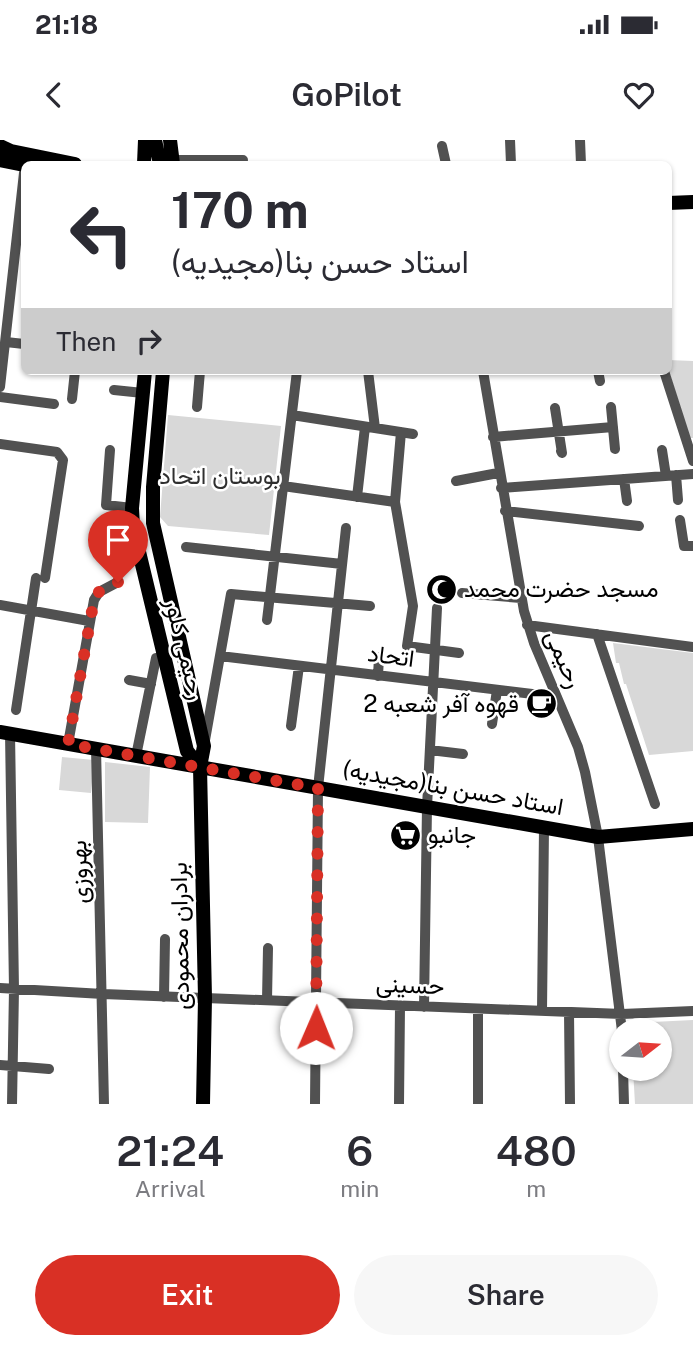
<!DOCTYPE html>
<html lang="en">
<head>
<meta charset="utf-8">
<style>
	body { margin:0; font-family:"Public Sans",Vazirmatn,sans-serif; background:#f7f7f7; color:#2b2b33; height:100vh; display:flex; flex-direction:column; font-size:26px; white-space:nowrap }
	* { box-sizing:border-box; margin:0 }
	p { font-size:23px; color:#7c7c81 }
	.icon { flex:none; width:38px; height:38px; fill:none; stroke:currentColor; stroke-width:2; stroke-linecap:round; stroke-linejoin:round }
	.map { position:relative; height:964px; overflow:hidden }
	.side { display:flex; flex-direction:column; background:#fff; flex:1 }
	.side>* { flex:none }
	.guide { position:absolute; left:21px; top:21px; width:651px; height:214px; border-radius:10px; box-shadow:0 2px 5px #0004; background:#fff; color:#2b2b33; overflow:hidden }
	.needle { width:46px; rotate:73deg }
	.controls { position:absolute; left:609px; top:878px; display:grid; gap:14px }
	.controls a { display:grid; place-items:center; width:63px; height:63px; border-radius:50%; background:#fff; box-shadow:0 2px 5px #0004; font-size:35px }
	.pin { position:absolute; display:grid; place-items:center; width:60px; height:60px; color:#fff; margin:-72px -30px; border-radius:50% 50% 50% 0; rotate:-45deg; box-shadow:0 0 7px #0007 }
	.pin .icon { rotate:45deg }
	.me { position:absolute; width:77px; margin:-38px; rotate:1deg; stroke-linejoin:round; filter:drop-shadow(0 0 5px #0008) }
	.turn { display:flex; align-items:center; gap:24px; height:147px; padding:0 35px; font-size:32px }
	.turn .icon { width:91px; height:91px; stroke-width:2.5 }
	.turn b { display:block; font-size:49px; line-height:60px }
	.then { display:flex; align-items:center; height:66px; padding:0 35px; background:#0003; gap:14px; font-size:26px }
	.eta { display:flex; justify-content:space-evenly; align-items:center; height:119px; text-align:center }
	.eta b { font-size:42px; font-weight:600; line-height:49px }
	.action { display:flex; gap:14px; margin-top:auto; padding:14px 35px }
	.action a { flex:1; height:80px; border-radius:42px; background:#d93025; color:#fff; font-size:28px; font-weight:600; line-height:80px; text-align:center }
	.action a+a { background:#f7f7f7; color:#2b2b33 }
	.status { display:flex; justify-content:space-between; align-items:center; height:49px; padding:0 35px; background:#fff; direction:ltr }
	.status svg { height:19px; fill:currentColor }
	header { display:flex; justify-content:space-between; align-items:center; height:91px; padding:0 35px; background:#fff; font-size:32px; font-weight:600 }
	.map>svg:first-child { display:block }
	.green { fill:#d8d8d8 }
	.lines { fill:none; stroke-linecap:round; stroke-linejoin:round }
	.minor { stroke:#515151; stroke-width:10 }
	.major { stroke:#000; stroke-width:14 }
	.route { stroke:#d93025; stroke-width:12; stroke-dasharray:0 21.6 }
	.labels { text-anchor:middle; stroke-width:5; stroke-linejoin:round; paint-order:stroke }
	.park-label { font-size:24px; fill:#2f2f2f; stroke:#fff }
	.poi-label { font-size:24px; fill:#000; stroke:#fff; text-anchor:start }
	.street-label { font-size:24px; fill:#000; stroke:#fff }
</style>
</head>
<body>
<div class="status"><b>21:18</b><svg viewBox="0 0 49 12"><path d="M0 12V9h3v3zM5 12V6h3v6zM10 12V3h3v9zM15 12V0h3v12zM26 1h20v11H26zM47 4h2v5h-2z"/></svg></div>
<header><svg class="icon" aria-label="back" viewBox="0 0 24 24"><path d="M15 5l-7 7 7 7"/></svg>GoPilot<svg class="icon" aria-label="heart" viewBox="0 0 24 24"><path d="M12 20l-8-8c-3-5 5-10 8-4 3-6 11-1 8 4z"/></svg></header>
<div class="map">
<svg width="693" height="964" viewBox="0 0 693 964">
	<rect width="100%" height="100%" fill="#fff"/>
	<path class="green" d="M 668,220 L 693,221 L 693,298 L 690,298 L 669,231 Z
		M 168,275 L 281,286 L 269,395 L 168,386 L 160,377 Z
		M 613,503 L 693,513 L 693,611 L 649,615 L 626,544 L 624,544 L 619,523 L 616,523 Z
		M 62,617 L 94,620 L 91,653 L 59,650 Z
		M 105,622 L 150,627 L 148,683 L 105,682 Z
		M 693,880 L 693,964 L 635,964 L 633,929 L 660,929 L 660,891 L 632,891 L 632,883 Z"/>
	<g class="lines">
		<path class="minor" d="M 510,0 L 511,24
			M 580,0 L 581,24
			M 442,6 L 446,24
			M 173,20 L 243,20
			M 6,202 L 24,204
			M 368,231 L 375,288
			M 483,231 L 524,471 L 534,503 L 578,607 L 585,632 L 598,697 L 622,891
			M 598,231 L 600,241
			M 664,231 L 693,321
			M 0,247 L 24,33
			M 114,250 L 143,253
			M 0,257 L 54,264
			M 72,259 L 75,231
			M 197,267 L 200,231
			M 611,267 L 615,309
			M 555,268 L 562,313 L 561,311
			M 292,275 L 413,294
			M 401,292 L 395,362 L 413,466 L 407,506 L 459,513
			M 493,297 L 613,287
			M 0,304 L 57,312 L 63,320 L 45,438
			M 110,310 L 106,365 L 132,368
			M 662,310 L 666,336
			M 676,335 L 678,360
			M 624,339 L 627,361
			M 456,341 L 498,333
			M 283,346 L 395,362
			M 501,348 L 693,334
			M 357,357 L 365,287
			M 505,371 L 639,386
			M 680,380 L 684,406 L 693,406
			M 186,407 L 342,424
			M 125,418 L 138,410
			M 462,453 L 521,458
			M 0,465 L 89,481
			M 267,480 L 297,231
			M 527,485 L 693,507
			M 597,494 L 655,664
			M 220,516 L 557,557
			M 378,536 L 379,517
			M 129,540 L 151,544
			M 16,570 L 36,438
			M 492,584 L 497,550
			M 291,586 L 299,526
			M 10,593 L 14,849 L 12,964
			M 205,600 L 231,454 L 370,466
			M 68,604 L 94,460 L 99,452 L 118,442
			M 96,608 L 104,964
			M 430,610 L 463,614
			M 136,616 L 156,518
			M 0,848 L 103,854 L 622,874 L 693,871
			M 164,857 L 165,799
			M 267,860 L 268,808
			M 424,867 L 427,667 L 437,468
			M 478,869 L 478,964
			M 542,871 L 544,687
			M 569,872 L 570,964
			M 0,925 L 49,929
			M 623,929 L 624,964
			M 315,964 L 318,648 L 346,388
			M 399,964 L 400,866"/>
		<path class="major" d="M 155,0 L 160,24
			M 170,0 L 173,24
			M 0,6 L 11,11 L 75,24
			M 0,20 L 24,25
			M 144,24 L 145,0
			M 668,63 L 693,62
			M 145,231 L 132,368 L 133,387 L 187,611 L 200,627
			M 163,231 L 153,347 L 153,383 L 204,606 L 200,627 L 205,858 L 203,964
			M 0,592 L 598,697 L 693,689"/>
	</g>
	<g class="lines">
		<path class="route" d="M 118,442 L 99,452 L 94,460 L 68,604 L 318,648 L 316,888"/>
	</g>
	<defs>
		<symbol id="mosque-disc" viewBox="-11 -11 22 22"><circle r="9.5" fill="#000" stroke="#fff"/><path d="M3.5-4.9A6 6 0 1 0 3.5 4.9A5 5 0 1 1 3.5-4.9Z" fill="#fff"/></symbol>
		<symbol id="cafe-disc" viewBox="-11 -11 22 22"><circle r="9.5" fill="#000" stroke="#fff"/><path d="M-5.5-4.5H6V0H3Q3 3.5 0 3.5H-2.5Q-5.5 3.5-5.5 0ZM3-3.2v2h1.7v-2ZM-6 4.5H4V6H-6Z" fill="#fff"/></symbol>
		<symbol id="supermarket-disc" viewBox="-11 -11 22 22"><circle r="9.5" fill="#000" stroke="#fff"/><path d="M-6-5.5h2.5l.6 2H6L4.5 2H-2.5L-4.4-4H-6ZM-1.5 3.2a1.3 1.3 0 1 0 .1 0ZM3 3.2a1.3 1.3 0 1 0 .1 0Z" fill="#fff"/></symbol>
	</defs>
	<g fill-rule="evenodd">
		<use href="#mosque-disc" x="424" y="432" width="35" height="35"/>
		<use href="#cafe-disc" x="524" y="546" width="35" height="35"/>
		<use href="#supermarket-disc" x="388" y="678" width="35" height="35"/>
	</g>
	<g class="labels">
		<g class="park-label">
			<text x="220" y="344">بوستان اتحاد</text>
		</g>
		<g class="poi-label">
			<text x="464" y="457">مسجد حضرت محمد</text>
			<text x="519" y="572" text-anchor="end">قهوه آفر شعبه 2</text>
			<text x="428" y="703">جانبو</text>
		</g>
		<g class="street-label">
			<text transform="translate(185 509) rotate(76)" y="8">رحیمی کلور</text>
			<text transform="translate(391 516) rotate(7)" y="8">اتحاد</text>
			<text transform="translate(564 519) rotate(67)" y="8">رحیمی</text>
			<text transform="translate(453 648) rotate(10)" y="8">استاد حسن بنا(مجیدیه)</text>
			<text transform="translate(79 732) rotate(-92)" y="8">بهروزی</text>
			<text transform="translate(180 796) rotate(-91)" y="8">برادران محمودی</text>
			<text transform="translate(410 845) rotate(2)" y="8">حسینی</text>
		</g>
	</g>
</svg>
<div class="controls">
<a><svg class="needle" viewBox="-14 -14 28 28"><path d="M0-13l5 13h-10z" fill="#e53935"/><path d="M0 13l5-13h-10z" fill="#7c7c81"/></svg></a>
</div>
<div class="pin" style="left:118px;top:442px;background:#d93025"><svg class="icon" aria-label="arrive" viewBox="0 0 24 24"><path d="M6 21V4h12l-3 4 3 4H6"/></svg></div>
<svg class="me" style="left:316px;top:888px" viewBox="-20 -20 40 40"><circle r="19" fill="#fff"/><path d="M0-13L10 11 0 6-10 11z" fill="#d93025"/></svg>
<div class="guide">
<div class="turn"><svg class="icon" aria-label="left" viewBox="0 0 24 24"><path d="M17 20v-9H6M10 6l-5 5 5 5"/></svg><div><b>170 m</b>استاد حسن بنا(مجیدیه)</div></div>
<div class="then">Then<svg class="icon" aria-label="right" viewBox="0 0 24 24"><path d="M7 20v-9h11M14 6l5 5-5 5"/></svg></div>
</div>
</div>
<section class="side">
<div class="eta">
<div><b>21:24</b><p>Arrival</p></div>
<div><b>6</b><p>min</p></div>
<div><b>480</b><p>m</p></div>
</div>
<div class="action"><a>Exit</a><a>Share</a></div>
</section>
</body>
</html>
